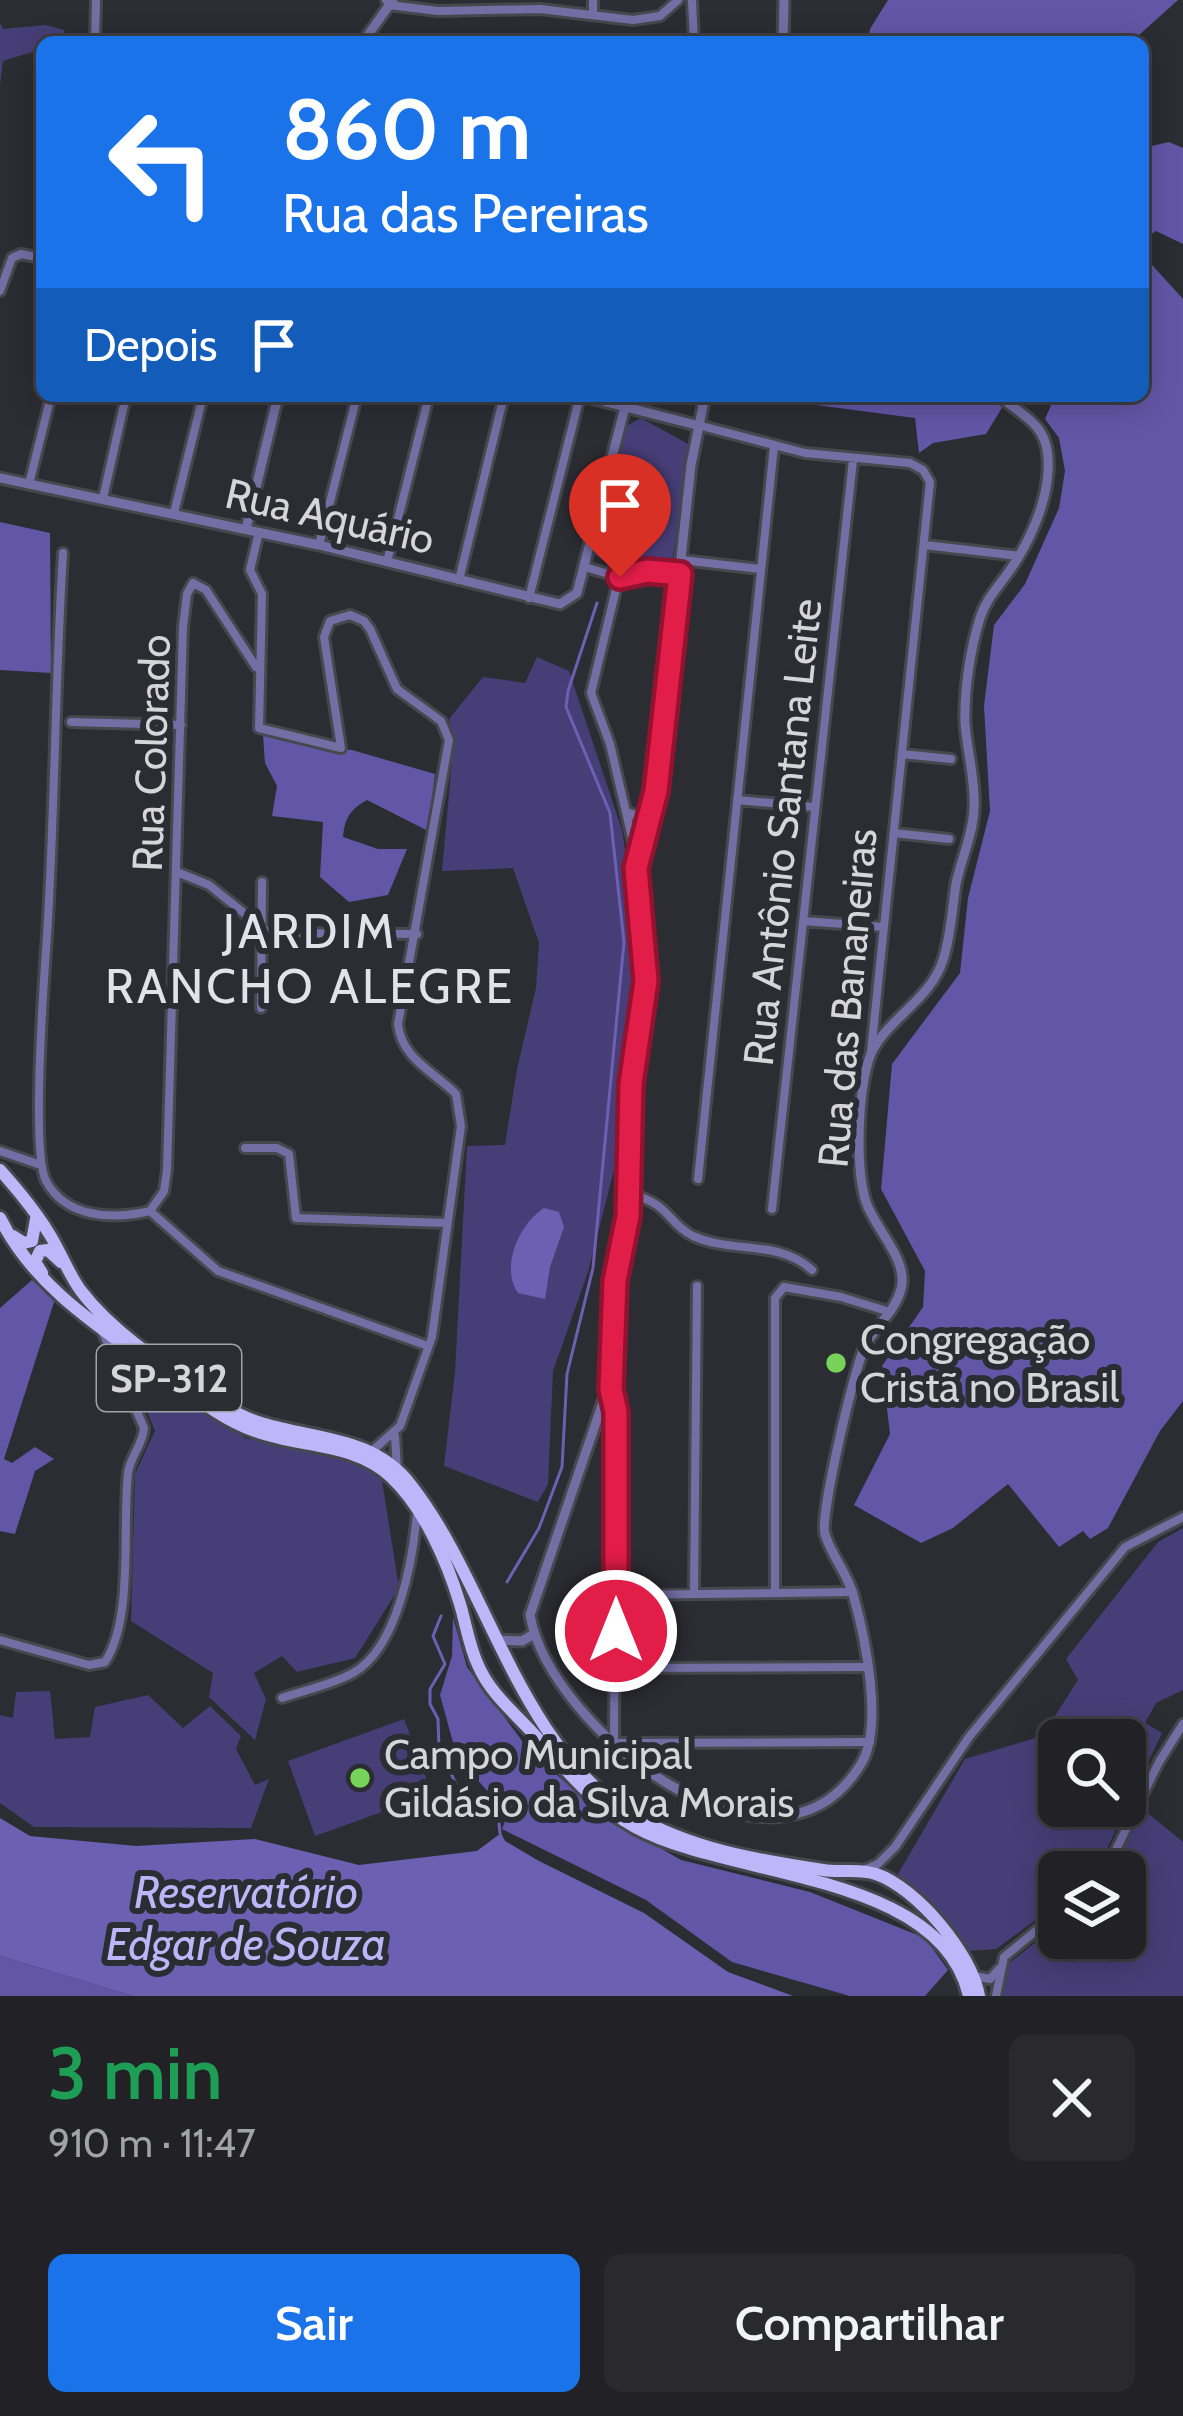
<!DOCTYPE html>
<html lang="pt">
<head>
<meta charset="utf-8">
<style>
	body { margin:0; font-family:Cabin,sans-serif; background:#29292e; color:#f1f3f6; height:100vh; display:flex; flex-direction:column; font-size:45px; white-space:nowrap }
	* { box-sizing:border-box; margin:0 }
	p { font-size:39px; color:#a2a3a7 }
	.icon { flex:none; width:66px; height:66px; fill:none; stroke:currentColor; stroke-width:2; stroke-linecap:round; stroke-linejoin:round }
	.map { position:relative; height:1996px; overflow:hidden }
	.drawer { display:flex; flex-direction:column; background:#212126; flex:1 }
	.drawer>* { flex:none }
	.top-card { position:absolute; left:36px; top:36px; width:1113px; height:366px; border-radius:18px; box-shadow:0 6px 30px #0003,0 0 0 3px #3e3e43; background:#1a73e8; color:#fff; overflow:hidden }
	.tools { position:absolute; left:1038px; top:1719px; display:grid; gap:24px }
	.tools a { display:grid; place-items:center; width:108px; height:108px; border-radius:18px; background:#212126; box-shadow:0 6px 30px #0003,0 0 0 3px #3e3e43; font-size:60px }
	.pin { position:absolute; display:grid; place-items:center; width:102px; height:102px; color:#fff; margin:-123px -51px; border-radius:50% 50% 50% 0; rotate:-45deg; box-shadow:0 0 12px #0007 }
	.pin .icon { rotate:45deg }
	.me { position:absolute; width:132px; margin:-66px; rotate:0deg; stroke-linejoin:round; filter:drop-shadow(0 0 9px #0008) }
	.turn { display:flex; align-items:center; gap:42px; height:252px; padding:0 48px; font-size:54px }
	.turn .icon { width:156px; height:156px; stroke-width:2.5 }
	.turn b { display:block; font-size:84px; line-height:102px }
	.then { display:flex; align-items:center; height:114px; padding:0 48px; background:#0003; gap:24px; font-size:45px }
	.round { display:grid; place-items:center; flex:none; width:126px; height:126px; border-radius:18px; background:#29292e }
	.summary { display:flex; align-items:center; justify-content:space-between; height:204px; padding:0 48px }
	h1 { font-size:72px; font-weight:600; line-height:90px; color:#1e9e55 }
	.primary-button { display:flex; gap:24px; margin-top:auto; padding:24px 48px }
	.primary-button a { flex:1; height:138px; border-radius:18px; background:#1a73e8; color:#fff; font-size:48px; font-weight:600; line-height:138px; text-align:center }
	.primary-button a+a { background:#29292e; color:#f1f3f6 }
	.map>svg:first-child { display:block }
	.green { fill:#473e77; fill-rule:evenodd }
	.forest { fill:#6356a6 }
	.water { fill:#6d60b2 }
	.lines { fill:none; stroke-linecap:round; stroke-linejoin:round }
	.stream { stroke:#6d60b2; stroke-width:3 }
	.minor-casing { stroke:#47474e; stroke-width:14 }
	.tertiary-casing { stroke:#47474e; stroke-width:15 }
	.primary-casing { stroke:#47474e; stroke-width:18 }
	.minor { stroke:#746ea4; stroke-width:8 }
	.tertiary { stroke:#746ea4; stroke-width:9 }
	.primary { stroke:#bdb7fa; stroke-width:12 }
	.route-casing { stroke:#92132f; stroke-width:30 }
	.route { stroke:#e11d48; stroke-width:21 }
	.poi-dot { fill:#77d259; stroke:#2c2c33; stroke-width:4.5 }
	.labels { text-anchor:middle; stroke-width:12; stroke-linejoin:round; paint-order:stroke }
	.shield { fill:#2c2c33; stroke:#a2a2a8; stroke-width:3 }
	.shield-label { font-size:39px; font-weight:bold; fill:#d5d5da }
	.street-label { font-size:42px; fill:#d5d5da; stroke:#2c2c33 }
	.poi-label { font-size:42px; fill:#d5d5da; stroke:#2c2c33; text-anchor:start }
	.water-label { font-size:45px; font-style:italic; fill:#bcb5f7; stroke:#2c2c33 }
	.quarter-label { font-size:48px; letter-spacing:3px; fill:#e2e2eb; stroke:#2c2c33 }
</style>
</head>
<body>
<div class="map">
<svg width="1183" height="1996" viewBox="0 0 1183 1996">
	<rect width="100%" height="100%" fill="#2c2c33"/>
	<path class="green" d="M 0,22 L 3,29 L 46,25 L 64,30 L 65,42 L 42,42 L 42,49 L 3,61 L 0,85 Z
		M 641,418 L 688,444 L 672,565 L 620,571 L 594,554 L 626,426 Z
		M 537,657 L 569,671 L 622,830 L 631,890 L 639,1020 L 614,1170 L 588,1272 L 553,1371 L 548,1484 L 538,1502 L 444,1466 L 455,1372 L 467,1146 L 505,1145 L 517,1069 L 536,988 L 539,943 L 513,868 L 442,871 L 454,739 L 449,719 L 483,677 L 525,683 Z
		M 124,1354 L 245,1438 L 380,1468 L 399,1588 L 355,1658 L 297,1672 L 282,1656 L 254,1673 L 266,1699 L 255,1740 L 209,1697 L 213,1673 L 131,1621 L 135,1474 L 155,1431 Z
		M 1183,1528 L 1183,1690 L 1156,1703 L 1145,1723 L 1162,1733 L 1104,1855 L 1091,1872 L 1059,1872 L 1059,1903 L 996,1949 L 969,1951 L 898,1874 L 965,1759 L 1042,1736 L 1078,1680 L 1066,1659 L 1158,1542 ZM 1059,1740 L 1125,1740 L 1125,1806 L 1059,1806 Z
		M 50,1691 L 55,1739 L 90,1737 L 95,1707 L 148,1695 L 183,1728 L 210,1706 L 241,1736 L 236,1749 L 255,1785 L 269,1779 L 251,1828 L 34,1827 L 0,1803 L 0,1715 L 13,1718 L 16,1692 Z
		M 404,1719 L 432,1794 L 315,1836 L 288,1761 Z
		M 1144,1810 L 1183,1842 L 1183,1996 L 999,1996 L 1008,1964 L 1059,1924 L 1059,1938 L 1125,1938 L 1125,1872 L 1108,1872 Z"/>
	<path class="forest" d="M 888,0 L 1178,0 L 1139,35 L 1136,42 L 868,42 L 870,29 Z
		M 1169,142 L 1183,148 L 1183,244 L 1156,231 L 1143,240 L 1143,148 Z
		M 1143,255 L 1183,299 L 1183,1401 L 1160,1431 L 1108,1528 L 1090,1539 L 1083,1531 L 1059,1547 L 1008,1484 L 953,1528 L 921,1543 L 854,1505 L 890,1434 L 882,1366 L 923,1307 L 925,1271 L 881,1189 L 892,1064 L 960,973 L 968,898 L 990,811 L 984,706 L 994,625 L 1025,584 L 1059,508 L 1065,471 L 1059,438 L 1045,419 L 1055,396 L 1143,396 Z
		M 816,396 L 989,396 L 1003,406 L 986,434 L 933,443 L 919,453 L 915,418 L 816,405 Z
		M 0,522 L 50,533 L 51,673 L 0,670 Z
		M 263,735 L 332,749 L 352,750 L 435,774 L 428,831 L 367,800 C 351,809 345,817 343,837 L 378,849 L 407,849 L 388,895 L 349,902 L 320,877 L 323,822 L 272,816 L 277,786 L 265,763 Z
		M 32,1280 L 55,1299 L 4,1459 L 12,1463 L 35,1447 L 54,1459 L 35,1471 L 15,1534 L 0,1531 L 0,1308 Z
		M 453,1617 L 467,1667 L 529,1750 L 600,1813 L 681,1860 L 810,1892 L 925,1938 L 948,1970 L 925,1996 L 850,1996 L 732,1962 L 646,1900 L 502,1829 L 508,1814 L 457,1757 L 440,1695 L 452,1656 Z
		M 0,1956 L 133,1996 L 0,1996 Z"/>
	<path class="water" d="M 544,1208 L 559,1212 L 564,1227 L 550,1267 L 545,1299 L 518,1293 C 500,1267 519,1224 544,1208 Z
		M 0,1818 L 30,1836 L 136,1846 L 255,1839 L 359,1865 L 477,1851 L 501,1833 L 505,1841 L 539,1861 L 644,1913 L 728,1972 L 793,1996 L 133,1996 L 0,1956 Z"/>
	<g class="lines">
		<path class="stream" d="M 507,1582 L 539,1528 L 562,1467 L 567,1374 L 593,1268 L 624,942 L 610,813 L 566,707 L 568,691 L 597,603
			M 441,1616 L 433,1636 L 445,1664 L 430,1689 L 430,1704 L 438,1719 L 439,1749 L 458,1788 L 472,1801 L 498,1815 L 500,1833"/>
		<defs>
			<path id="minor" d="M 386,0 L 389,5 L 438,11 L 540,9 L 633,20 L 660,16 L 678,0
				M 692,0 L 694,42
				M 593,14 L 593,0
				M 95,42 L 96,0
				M 0,291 L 12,258 L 21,254 L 42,258
				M 698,425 L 805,453 L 910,463 L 923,470 L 930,482 L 871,1052
				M 29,484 L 51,396
				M 103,498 L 126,396
				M 174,513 L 203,396
				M 259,532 L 250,570 L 262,594 L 259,728 L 341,748 L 324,637 L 330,621 L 350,615 L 364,621 L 370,629 L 397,689 L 441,721 L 449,740 L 398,1024 C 401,1058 434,1072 456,1094 L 461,1126 L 432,1337 L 400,1426 L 372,1451
				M 319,545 L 357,396
				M 925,545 L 1019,556
				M 63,553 C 55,681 55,809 47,936 C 44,978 31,1152 46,1181 C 66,1218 112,1220 150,1211
				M 682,560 L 760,569
				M 387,562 L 429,396
				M 585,567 L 619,577 L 647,571 L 680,574
				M 619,577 L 591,693 L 610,744 L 637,859
				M 459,580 L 504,396
				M 529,598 L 580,396
				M 71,722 L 181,725
				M 902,754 L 951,759
				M 737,800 L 815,807
				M 894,833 L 949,839
				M 177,872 L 209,885 L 269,933 L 417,934
				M 803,921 L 883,927
				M 261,1008 L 262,882
				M 245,1148 L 277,1148 L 289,1154 L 296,1218 L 446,1223
				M 0,1151 L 41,1165
				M 698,1179 L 774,446
				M 630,1194 C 671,1204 667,1223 693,1236 C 733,1254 778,1239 812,1270
				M 772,1209 L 853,460
				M 150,1211 L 164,1191 L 167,1170 L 183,627 L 187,594 L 193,583 L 206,590 L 256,667
				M 150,1211 L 218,1271 L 428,1346
				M 611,1389 L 616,1412 L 614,1741
				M 395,1436 L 397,1469
				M 775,1593 L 775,1298 L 784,1287 L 841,1297 L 890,1312
				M 694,1594 L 697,1286
				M 616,1595 L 853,1592
				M 0,1640 L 89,1665 L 105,1662 C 134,1618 122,1526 128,1473 C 130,1456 143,1445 144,1428 L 103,1333
				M 616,1668 L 867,1667
				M 282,1698 C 305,1690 331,1685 353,1673 C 398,1648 413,1559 417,1513
				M 615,1743 L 870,1742
				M 864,1870 L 878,1864 L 895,1847 L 969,1737 L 1125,1547 L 1183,1517
				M 1105,1872 L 1159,1762 L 1183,1724
				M 974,1976 L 990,1979 L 999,1969
				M 996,1996 L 1004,1957 L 1059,1912"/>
			<path id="tertiary" d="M 363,42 L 393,0
				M 783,42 L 784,0
				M 583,396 L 696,425
				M 705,396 L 691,465 L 656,791 L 636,868 L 646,981 L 630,1084 L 632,1168 L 629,1216 L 615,1281 L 614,1370 L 530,1615 C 550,1729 775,1906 861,1764 C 884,1727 865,1636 853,1594 C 847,1573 831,1555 825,1534 C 819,1517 855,1366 865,1346 C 875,1326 895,1312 901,1289 C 909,1260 875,1229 866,1202 C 855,1167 858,1094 869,1059 C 881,1022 930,1002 943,960 C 951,936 952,909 956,884 C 961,859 973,835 974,809 C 976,781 967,752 965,723 C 964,691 970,650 980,618 C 986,599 999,586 1010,570 C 1029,543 1046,505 1048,472 C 1051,426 1030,422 1000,396
				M 0,478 L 319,545 L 560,604 L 577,593 L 625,407
				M 246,529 L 278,396
				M 628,813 L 640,817 L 651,814
				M 499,1640 L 522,1641 L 534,1634"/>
			<path id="primary" d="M 0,1170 C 18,1190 36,1212 50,1235 C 61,1253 68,1273 81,1291 C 116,1337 175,1372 223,1405 C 281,1445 364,1423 411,1485 C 489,1585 518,1746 631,1814 C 689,1849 757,1860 823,1870 C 841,1873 859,1868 876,1874 C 917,1888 972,1954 979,1996
				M 0,1218 C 34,1287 102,1329 163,1373 C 192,1394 220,1419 255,1431 C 300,1448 354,1442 391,1477 C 424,1508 447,1561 460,1604 C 466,1624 469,1646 478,1665 C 489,1691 510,1709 529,1729 C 562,1765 591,1803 635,1827 C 729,1879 941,1871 969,1996
				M 13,1236 L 24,1243 L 32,1241 L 36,1219
				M 42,1273 L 35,1262 L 40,1251 L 48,1250 L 61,1262"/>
		</defs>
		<use href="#minor" class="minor-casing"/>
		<use href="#tertiary" class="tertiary-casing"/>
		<use href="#primary" class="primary-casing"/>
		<use href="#minor" class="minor"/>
		<use href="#tertiary" class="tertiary"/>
		<use href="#primary" class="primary"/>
	</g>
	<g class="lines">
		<defs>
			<path id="route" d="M 616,1631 L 616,1412 L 611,1389 L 615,1281 L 628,1216 L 631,1084 L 646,981 L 636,868 L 656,791 L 680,574 L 647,571 L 620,577"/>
		</defs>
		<use href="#route" class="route-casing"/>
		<use href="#route" class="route"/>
	</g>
	<g class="poi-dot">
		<circle cx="836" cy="1363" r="12"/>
		<circle cx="360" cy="1778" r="12"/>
	</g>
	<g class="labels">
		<rect class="shield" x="97" y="1345" width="144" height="66" rx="9"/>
		<g class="shield-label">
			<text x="169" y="1392">SP-312</text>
		</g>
		<g class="street-label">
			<text transform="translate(330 516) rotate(13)" y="15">Rua Aquário</text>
			<text transform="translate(151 753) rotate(-88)" y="15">Rua Colorado</text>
			<text transform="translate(782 832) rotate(-84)" y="15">Rua Antônio Santana Leite</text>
			<text transform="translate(847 998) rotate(-85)" y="15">Rua das Bananeiras</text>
		</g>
		<g class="poi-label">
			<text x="860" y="1354">Congregação<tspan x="860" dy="48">Cristã no Brasil</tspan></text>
			<text x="384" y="1769">Campo Municipal<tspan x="384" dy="48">Gildásio da Silva Morais</tspan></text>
		</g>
		<g class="water-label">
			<text x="246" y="1908">Reservatório<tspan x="246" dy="52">Edgar de Souza</tspan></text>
		</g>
		<g class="quarter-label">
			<text x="310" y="948">JARDIM<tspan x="310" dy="55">RANCHO ALEGRE</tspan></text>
		</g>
	</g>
</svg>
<div class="tools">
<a><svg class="icon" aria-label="search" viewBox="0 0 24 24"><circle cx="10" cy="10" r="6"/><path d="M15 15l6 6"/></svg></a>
<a><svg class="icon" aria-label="layers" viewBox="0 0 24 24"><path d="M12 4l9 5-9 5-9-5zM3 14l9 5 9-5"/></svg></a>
</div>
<div class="pin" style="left:620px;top:577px;background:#d93025"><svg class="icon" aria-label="arrive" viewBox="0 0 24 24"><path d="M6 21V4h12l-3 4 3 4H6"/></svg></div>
<svg class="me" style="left:616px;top:1631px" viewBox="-20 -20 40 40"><circle r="17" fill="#e11d48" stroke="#fff" stroke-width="3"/><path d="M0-11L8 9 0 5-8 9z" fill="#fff"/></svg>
<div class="top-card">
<div class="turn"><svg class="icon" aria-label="left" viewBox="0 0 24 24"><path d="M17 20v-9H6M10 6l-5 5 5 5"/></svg><div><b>860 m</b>Rua das Pereiras</div></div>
<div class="then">Depois<svg class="icon" aria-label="arrive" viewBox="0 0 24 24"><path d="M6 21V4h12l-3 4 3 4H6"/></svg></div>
</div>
</div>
<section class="drawer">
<div class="summary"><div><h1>3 min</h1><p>910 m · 11:47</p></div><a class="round"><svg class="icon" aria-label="close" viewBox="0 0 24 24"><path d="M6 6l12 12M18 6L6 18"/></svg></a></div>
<div class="primary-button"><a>Sair</a><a>Compartilhar</a></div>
</section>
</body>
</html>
